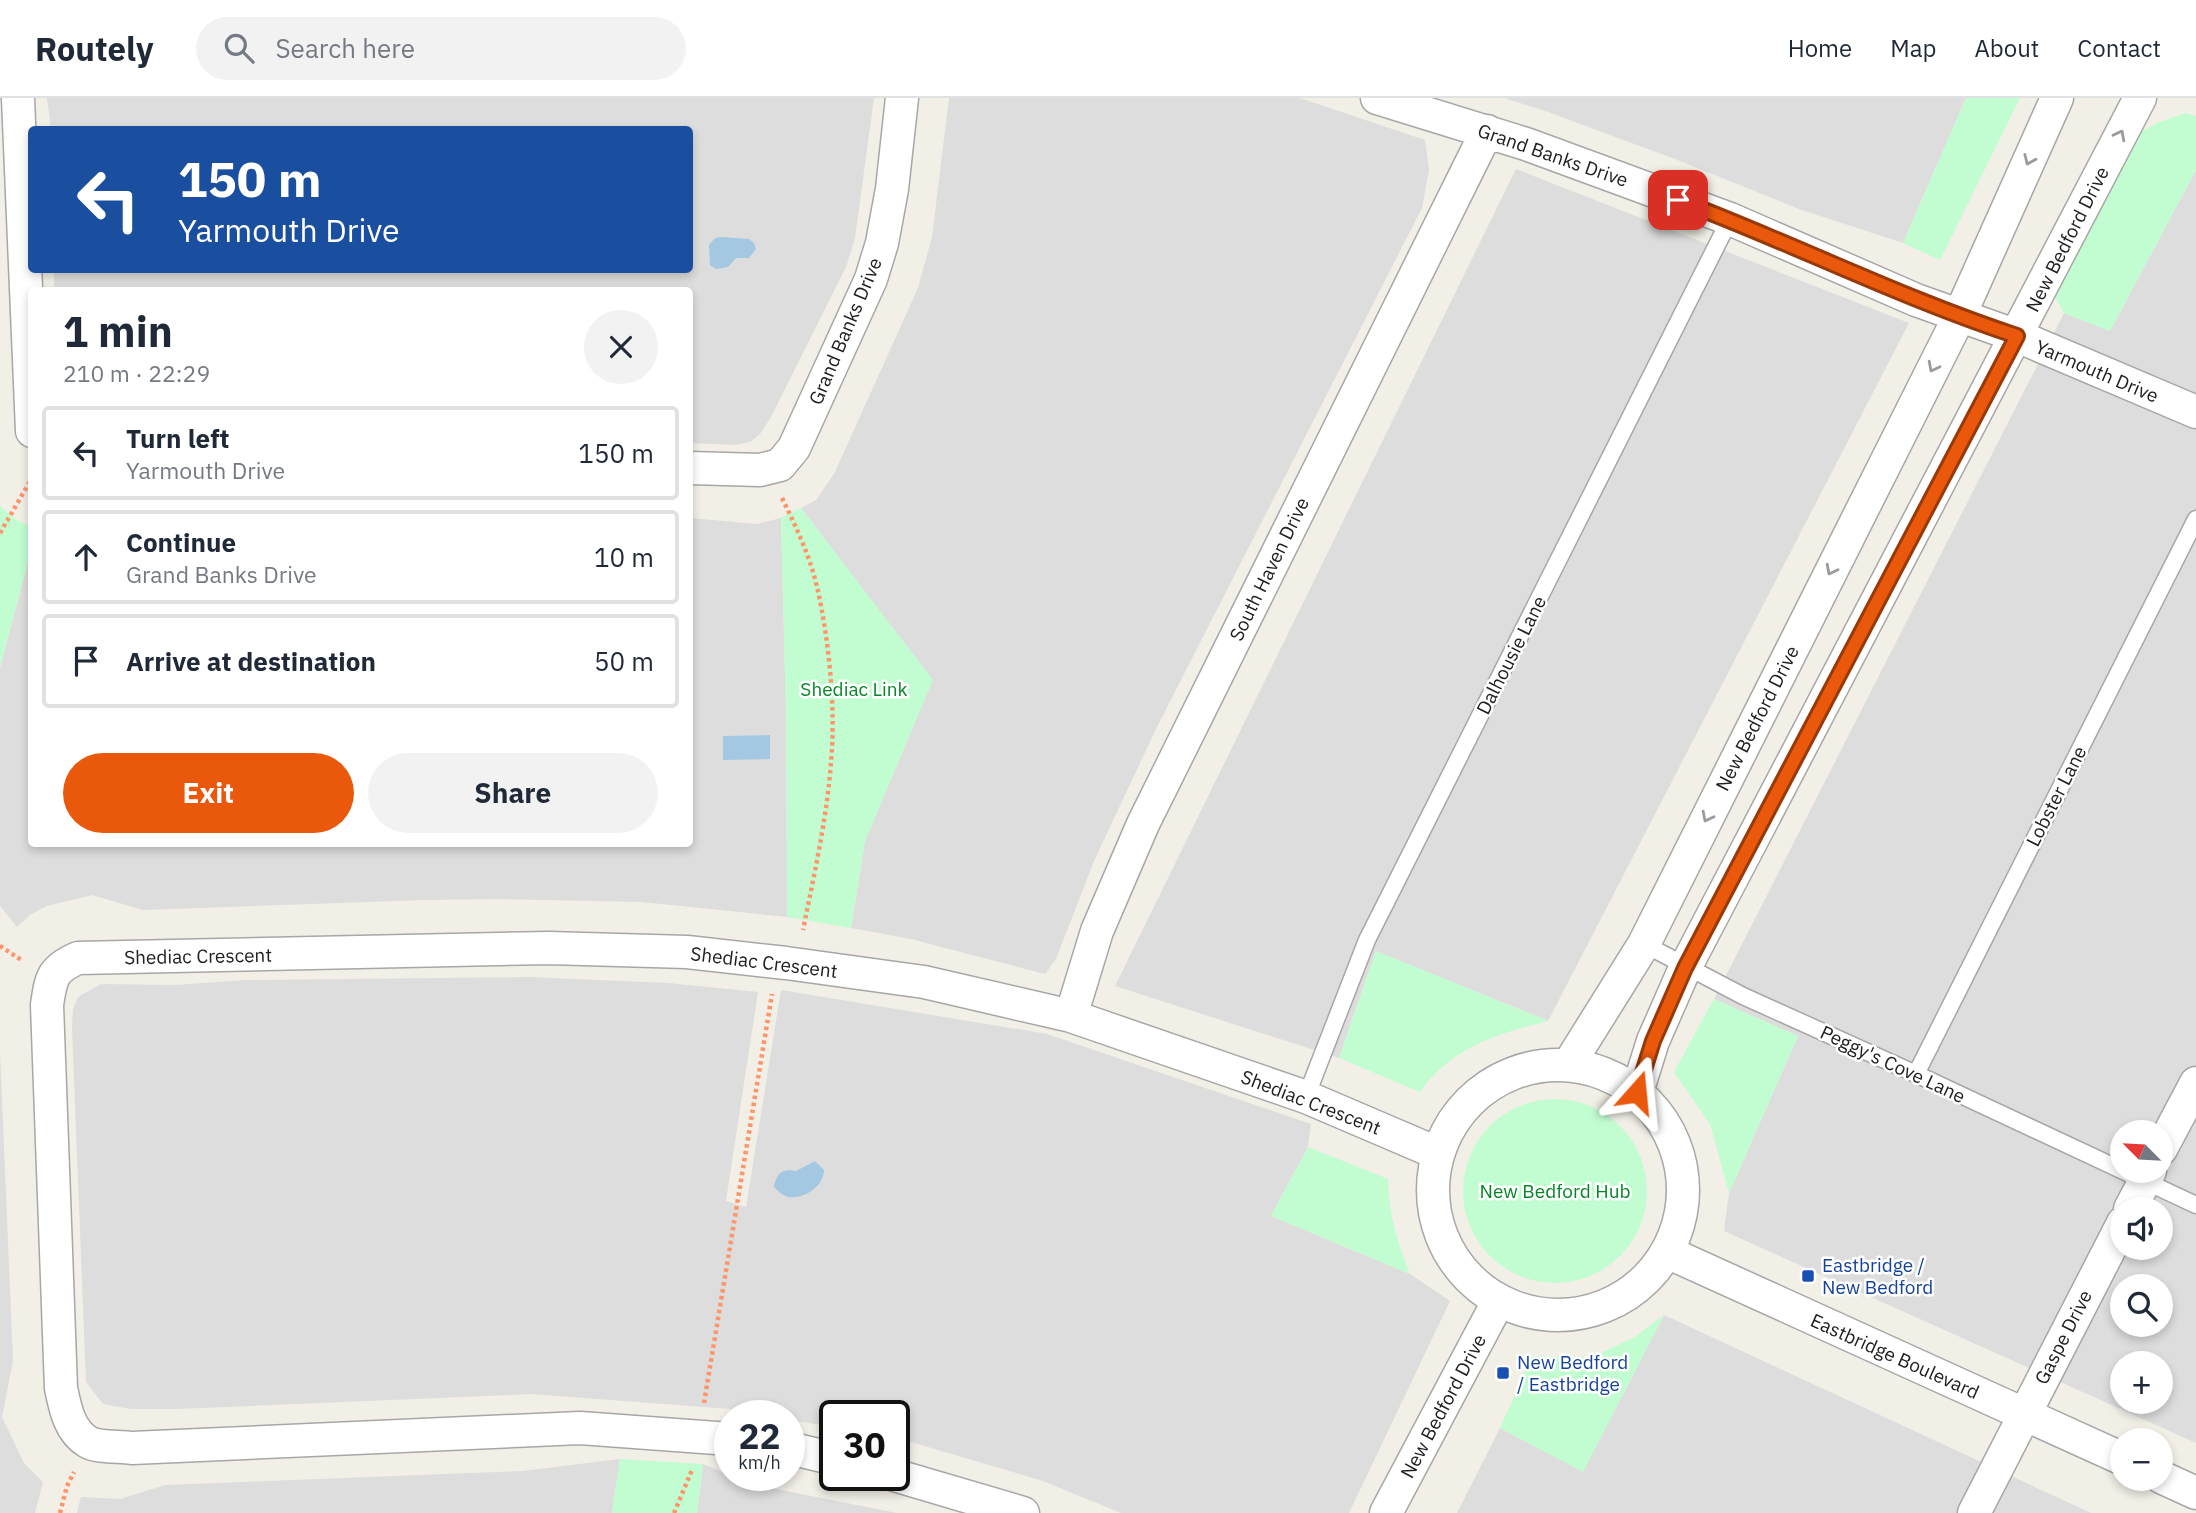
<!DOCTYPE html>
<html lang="en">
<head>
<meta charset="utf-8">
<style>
	body { margin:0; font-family:"IBM Plex Sans",sans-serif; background:#f2f2f3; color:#1f2937; height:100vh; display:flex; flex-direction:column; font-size:26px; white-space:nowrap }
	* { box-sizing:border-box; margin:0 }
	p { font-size:23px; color:#747a83 }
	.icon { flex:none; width:38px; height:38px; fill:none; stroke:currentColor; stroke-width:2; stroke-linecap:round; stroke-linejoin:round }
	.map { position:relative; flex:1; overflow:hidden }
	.panel { position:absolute; left:28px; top:189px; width:665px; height:560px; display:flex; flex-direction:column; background:#fff; border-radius:7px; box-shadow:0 4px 10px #0003 }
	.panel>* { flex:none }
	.hud { position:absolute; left:28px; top:28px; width:665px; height:147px; border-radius:7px; box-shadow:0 4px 10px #0003; background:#1a4fa0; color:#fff; overflow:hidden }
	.needle { width:46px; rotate:294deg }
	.fabs { position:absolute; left:2110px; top:1022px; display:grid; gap:14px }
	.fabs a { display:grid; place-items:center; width:63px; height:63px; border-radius:50%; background:#fff; box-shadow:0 4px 10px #0003; font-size:35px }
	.speed { position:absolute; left:714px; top:1302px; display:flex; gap:14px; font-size:35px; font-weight:700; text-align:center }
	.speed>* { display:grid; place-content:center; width:91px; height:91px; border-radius:50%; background:#fff; box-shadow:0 4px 10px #0003; line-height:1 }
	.speed small { font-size:18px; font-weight:400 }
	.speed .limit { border:4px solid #111; border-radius:10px; background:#fff; color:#111 }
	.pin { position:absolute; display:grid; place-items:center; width:60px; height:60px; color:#fff; margin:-30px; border-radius:14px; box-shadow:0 4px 10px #0006 }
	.me { position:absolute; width:77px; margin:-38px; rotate:18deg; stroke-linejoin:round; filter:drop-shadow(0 0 5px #0008) }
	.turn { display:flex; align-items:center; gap:24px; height:147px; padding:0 35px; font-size:32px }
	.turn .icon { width:91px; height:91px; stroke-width:2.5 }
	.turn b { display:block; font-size:49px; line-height:60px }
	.round { display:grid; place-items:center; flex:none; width:74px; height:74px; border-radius:37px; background:#f2f2f3 }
	.overview { display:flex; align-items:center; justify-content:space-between; height:119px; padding:0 35px }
	h1 { font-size:42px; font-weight:800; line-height:52px }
	.action { display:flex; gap:14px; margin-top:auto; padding:14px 35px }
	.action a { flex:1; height:80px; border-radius:42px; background:#ea580c; color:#fff; font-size:28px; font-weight:800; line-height:80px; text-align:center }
	.action a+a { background:#f2f2f3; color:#1f2937 }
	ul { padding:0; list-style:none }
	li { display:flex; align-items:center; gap:21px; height:94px; margin:0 14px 10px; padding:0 21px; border:4px solid #e0e1e3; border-radius:7px }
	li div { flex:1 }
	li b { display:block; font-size:26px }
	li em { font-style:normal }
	header { display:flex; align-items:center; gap:42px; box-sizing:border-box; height:98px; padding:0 35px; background:#fff; border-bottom:2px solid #e0e1e3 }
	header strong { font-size:33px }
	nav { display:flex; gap:38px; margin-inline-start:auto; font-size:24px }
	.search { width:490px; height:63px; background:#f2f2f3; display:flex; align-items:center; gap:18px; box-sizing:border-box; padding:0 24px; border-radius:38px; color:#747a83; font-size:26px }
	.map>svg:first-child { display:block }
	.residential { fill:#dedddd; fill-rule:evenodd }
	.park { fill:#c2fdd1 }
	.water { fill:#a4c8e1 }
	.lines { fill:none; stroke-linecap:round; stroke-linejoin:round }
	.service-casing { stroke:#a7a7a7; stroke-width:19 }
	.minor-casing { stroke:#a7a7a7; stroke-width:35 }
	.path { stroke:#ff9469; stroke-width:4.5; stroke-dasharray:3.5 3.5; stroke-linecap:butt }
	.service { stroke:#fff; stroke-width:16 }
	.minor { stroke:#fff; stroke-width:32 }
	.oneway { stroke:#9b9b9b }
	.route-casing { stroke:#983908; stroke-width:18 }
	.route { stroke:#ea580c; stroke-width:12 }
	.transit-dot { fill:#1a4fb4; stroke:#fff; stroke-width:2.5 }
	.labels { text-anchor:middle; stroke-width:5; stroke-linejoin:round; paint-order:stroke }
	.street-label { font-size:19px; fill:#202020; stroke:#fff }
	.park-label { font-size:19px; fill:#058728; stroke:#fff }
	.transit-label { font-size:19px; fill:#164399; stroke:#fff; text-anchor:start }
</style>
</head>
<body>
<header>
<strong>Routely</strong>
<div class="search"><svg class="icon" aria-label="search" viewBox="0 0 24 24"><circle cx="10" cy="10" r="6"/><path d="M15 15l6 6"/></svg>Search here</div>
<nav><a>Home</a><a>Map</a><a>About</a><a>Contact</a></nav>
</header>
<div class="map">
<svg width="2196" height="1415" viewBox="0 0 2196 1415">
	<rect width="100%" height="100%" fill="#f1efe6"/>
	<path class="residential" d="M 47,0 L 874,0 L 855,140 L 846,169 L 771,319 L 760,336 L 750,344 L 736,347 L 690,345 L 690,192 L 54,192 L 54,172 L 690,172 L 690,32 L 51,31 Z
		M 949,0 L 1300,0 L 1425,42 L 1429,71 L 1422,110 L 1157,629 L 1094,763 L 1056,861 L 1045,876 L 911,841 L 851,830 L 865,743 L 932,582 L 801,410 L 816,402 L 834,376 L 918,190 L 932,139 Z
		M 1504,0 L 1966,0 L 1903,145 L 1799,111 L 1675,61 L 1548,14 Z
		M 1516,71 L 1909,225 L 1548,923 L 1376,853 L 1339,960 L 1115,888 Z
		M 2196,72 L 2196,1345 L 1724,1133 L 1729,1095 L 1798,938 L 1714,901 L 2064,215 L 2110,233 ZM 2123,1034 L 2161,1034 L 2161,1073 L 2123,1073 ZM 2123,1111 L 2161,1111 L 2161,1150 L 2123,1150 ZM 2123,1188 L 2161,1188 L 2161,1227 L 2123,1227 ZM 2123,1265 L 2161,1265 L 2161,1304 L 2123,1304 Z
		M 690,420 L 757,426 L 781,420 L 786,614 L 787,819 L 642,804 L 500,801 L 424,802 L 143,812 L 92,797 L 47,808 L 30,817 L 17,829 L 0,808 L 0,570 L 31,452 L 32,746 L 690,746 Z
		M 529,879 L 668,885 L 758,894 L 726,1103 L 746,1109 L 781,892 L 1047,936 L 1311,1026 L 1308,1049 L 1271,1118 L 1410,1176 L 1450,1203 L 1349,1415 L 1121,1415 L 1043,1383 L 894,1339 L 894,1318 L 835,1318 L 835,1329 L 789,1322 L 789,1318 L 768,1318 L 743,1312 L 532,1296 L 176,1311 L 131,1311 L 103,1306 L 86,1284 L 72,930 L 73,911 L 78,899 L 101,886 L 174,887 L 246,882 Z
		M 0,953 L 13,1263 L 2,1319 L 24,1365 L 43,1384 L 35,1415 L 0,1415 Z
		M 1664,1217 L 2091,1415 L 1457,1415 L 1500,1330 L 1583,1373 Z
		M 620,1361 L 612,1415 L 77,1415 L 81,1399 L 120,1401 L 165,1387 L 523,1373 Z
		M 703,1366 L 750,1386 L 897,1415 L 697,1415 Z"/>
	<path class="park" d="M 1966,0 L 2020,0 L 1940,162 L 1903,145 Z
		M 2186,15 L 2196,18 L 2196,72 L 2110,233 L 2064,215 L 2053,194 L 2127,41 L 2159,24 Z
		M 0,408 L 14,420 L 32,430 L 31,452 L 0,570 Z
		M 801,410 L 933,582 L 865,743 L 851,830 L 787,819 L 786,614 L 781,420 Z
		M 1376,853 L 1548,923 C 1497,936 1452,949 1420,994 L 1339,960 Z
		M 1714,901 L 1798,938 L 1729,1095 L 1710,1026 L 1674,974 Z
		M1463 1093a92 92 0 1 1 184 0a92 92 0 1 1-184 0Z
		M 1308,1049 L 1388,1081 C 1389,1118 1397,1142 1410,1176 L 1271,1118 Z
		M 1664,1217 L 1583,1374 L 1500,1330 L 1532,1258 L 1592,1259 L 1633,1240 Z
		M 620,1361 L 703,1366 L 697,1415 L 612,1415 Z"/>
	<path class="water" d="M 722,139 L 749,141 L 754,145 L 756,151 L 749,160 L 736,160 L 728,169 L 716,171 L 710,167 L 709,147 L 715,140 Z
		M 770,637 L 770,661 L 723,662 L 723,638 Z
		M 815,1063 L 824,1072 C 824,1088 805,1101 789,1099 C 783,1098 778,1093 774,1089 C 776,1075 783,1070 796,1073 Z"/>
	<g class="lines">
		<defs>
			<path id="service" d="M 1644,846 L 1743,898 L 1916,976 L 2196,1107
				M 1916,976 L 2196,421
				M 1306,999 L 1367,842 L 1730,121"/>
			<path id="minor" d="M 18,0 L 32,333
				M 1377,0 L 1526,46 L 1730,121 L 1916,202 L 2017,238 L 2196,314
				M 690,370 L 760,372 L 780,367 L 794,350 L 871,181 L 882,145 L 892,91 L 902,0
				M 1071,918 L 1097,833 L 1143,726 L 1487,33
				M 1569,966 L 1644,846 L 1959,219 L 2057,0
				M1433 1092a125 125 0 1 1 250 0a125 125 0 1 1-250 0Z
				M 1637,994 L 1653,943 L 1685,870 L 2140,0
				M 2161,1051 L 2196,985
				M 2130,1111 L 2150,1073
				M 1667,1154 L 2123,1361
				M 730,1341 L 580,1330 L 132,1350 C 120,1348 98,1350 88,1344 C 69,1333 65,1309 61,1290 L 47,907 C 51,880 52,871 78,860 L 549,850 L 687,854 L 786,865 L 924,884 L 1071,918 L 1306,999 L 1437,1055
				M 789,1350 L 835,1361
				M 894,1377 L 1023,1415
				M 2161,1379 L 2196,1395
				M 1386,1415 L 1499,1202
				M 1974,1415 L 2123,1125"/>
		</defs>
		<use href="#service" class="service-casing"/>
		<use href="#minor" class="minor-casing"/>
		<path class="path" d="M 782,400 C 796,429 810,458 817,489 C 829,540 836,612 831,664 C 827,720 814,777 803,832
			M 0,435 L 32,380
			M 0,848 L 23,863
			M 704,1305 L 772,896
			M 60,1415 L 67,1388 L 74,1374
			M 674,1415 L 692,1372"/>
		<use href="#service" class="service"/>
		<use href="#minor" class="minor"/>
	</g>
	<defs><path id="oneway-chevron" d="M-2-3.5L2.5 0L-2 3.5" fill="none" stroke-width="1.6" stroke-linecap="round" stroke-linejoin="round" transform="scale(1.75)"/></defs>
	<g class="oneway">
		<use href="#oneway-chevron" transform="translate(2120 37) rotate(-63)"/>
		<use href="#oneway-chevron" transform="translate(2029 62) rotate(114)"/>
		<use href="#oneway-chevron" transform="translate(1933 269) rotate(117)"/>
		<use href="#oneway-chevron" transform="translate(1831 472) rotate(117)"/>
		<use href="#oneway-chevron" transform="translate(1707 719) rotate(117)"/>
	</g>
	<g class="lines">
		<defs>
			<path id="route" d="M 1637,994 L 1653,943 L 1685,870 L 2017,238 C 1901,200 1792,145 1678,102"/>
		</defs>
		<use href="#route" class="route-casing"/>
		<use href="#route" class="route"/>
	</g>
	<g class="transit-dot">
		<rect x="1801" y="1171" width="14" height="14" rx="3.5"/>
		<rect x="1496" y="1268" width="14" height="14" rx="3.5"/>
	</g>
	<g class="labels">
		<g class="street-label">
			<text transform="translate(1553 57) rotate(19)" y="7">Grand Banks Drive</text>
			<text transform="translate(2067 141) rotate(-63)" y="7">New Bedford Drive</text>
			<text transform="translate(845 233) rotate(-67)" y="7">Grand Banks Drive</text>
			<text transform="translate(2097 273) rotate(23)" y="7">Yarmouth Drive</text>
			<text transform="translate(1269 471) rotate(-64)" y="7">South Haven Drive</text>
			<text transform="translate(1511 557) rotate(-63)" y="7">Dalhousie Lane</text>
			<text transform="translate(1757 620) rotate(-63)" y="7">New Bedford Drive</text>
			<text transform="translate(2056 698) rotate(-63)" y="7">Lobster Lane</text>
			<text transform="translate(198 858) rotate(-1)" y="7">Shediac Crescent</text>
			<text transform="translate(764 864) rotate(7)" y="7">Shediac Crescent</text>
			<text transform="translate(1893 966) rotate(25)" y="7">Peggy's Cove Lane</text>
			<text transform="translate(1311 1004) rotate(21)" y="7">Shediac Crescent</text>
			<text transform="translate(2063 1239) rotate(-63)" y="7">Gaspe Drive</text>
			<text transform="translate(1895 1258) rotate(24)" y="7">Eastbridge Boulevard</text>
			<text transform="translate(1443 1308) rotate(-62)" y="7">New Bedford Drive</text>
		</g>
		<g class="park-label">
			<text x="854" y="598">Shediac Link</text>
			<text x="1555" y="1100">New Bedford Hub</text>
		</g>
		<g class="transit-label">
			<text x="1822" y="1174">Eastbridge /<tspan x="1822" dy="22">New Bedford</tspan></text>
			<text x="1517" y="1271">New Bedford<tspan x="1517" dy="22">/ Eastbridge</tspan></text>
		</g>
	</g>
</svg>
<div class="fabs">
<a><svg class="needle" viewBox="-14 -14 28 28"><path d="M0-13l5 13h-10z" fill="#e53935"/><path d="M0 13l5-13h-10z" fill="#747a83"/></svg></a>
<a><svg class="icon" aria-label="sound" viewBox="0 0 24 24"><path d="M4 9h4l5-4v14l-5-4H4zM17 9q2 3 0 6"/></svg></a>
<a><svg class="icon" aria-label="search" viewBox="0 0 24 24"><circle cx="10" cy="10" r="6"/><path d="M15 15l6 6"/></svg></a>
<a>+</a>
<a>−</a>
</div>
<div class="speed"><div>22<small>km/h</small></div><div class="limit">30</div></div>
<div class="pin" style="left:1678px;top:102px;background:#d93025"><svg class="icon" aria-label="arrive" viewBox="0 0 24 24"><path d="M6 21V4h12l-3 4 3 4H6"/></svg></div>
<svg class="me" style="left:1637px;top:994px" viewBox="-20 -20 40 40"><path d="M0-17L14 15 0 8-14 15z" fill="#ea580c" stroke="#fff" stroke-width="4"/></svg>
<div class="hud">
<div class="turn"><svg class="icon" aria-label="left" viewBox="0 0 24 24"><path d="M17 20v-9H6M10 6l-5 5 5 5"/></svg><div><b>150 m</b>Yarmouth Drive</div></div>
</div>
<section class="panel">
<div class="overview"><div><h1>1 min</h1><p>210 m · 22:29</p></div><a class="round"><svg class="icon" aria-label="close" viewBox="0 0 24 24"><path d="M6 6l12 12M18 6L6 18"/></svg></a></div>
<ul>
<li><svg class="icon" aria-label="left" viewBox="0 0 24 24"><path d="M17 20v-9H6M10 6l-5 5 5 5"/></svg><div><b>Turn left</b><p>Yarmouth Drive</p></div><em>150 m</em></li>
<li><svg class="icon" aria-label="ahead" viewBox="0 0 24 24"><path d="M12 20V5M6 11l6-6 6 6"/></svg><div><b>Continue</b><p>Grand Banks Drive</p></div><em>10 m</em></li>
<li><svg class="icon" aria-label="arrive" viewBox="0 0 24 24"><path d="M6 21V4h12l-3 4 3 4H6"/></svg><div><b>Arrive at destination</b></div><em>50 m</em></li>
</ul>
<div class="action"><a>Exit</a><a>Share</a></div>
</section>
</div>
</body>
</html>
